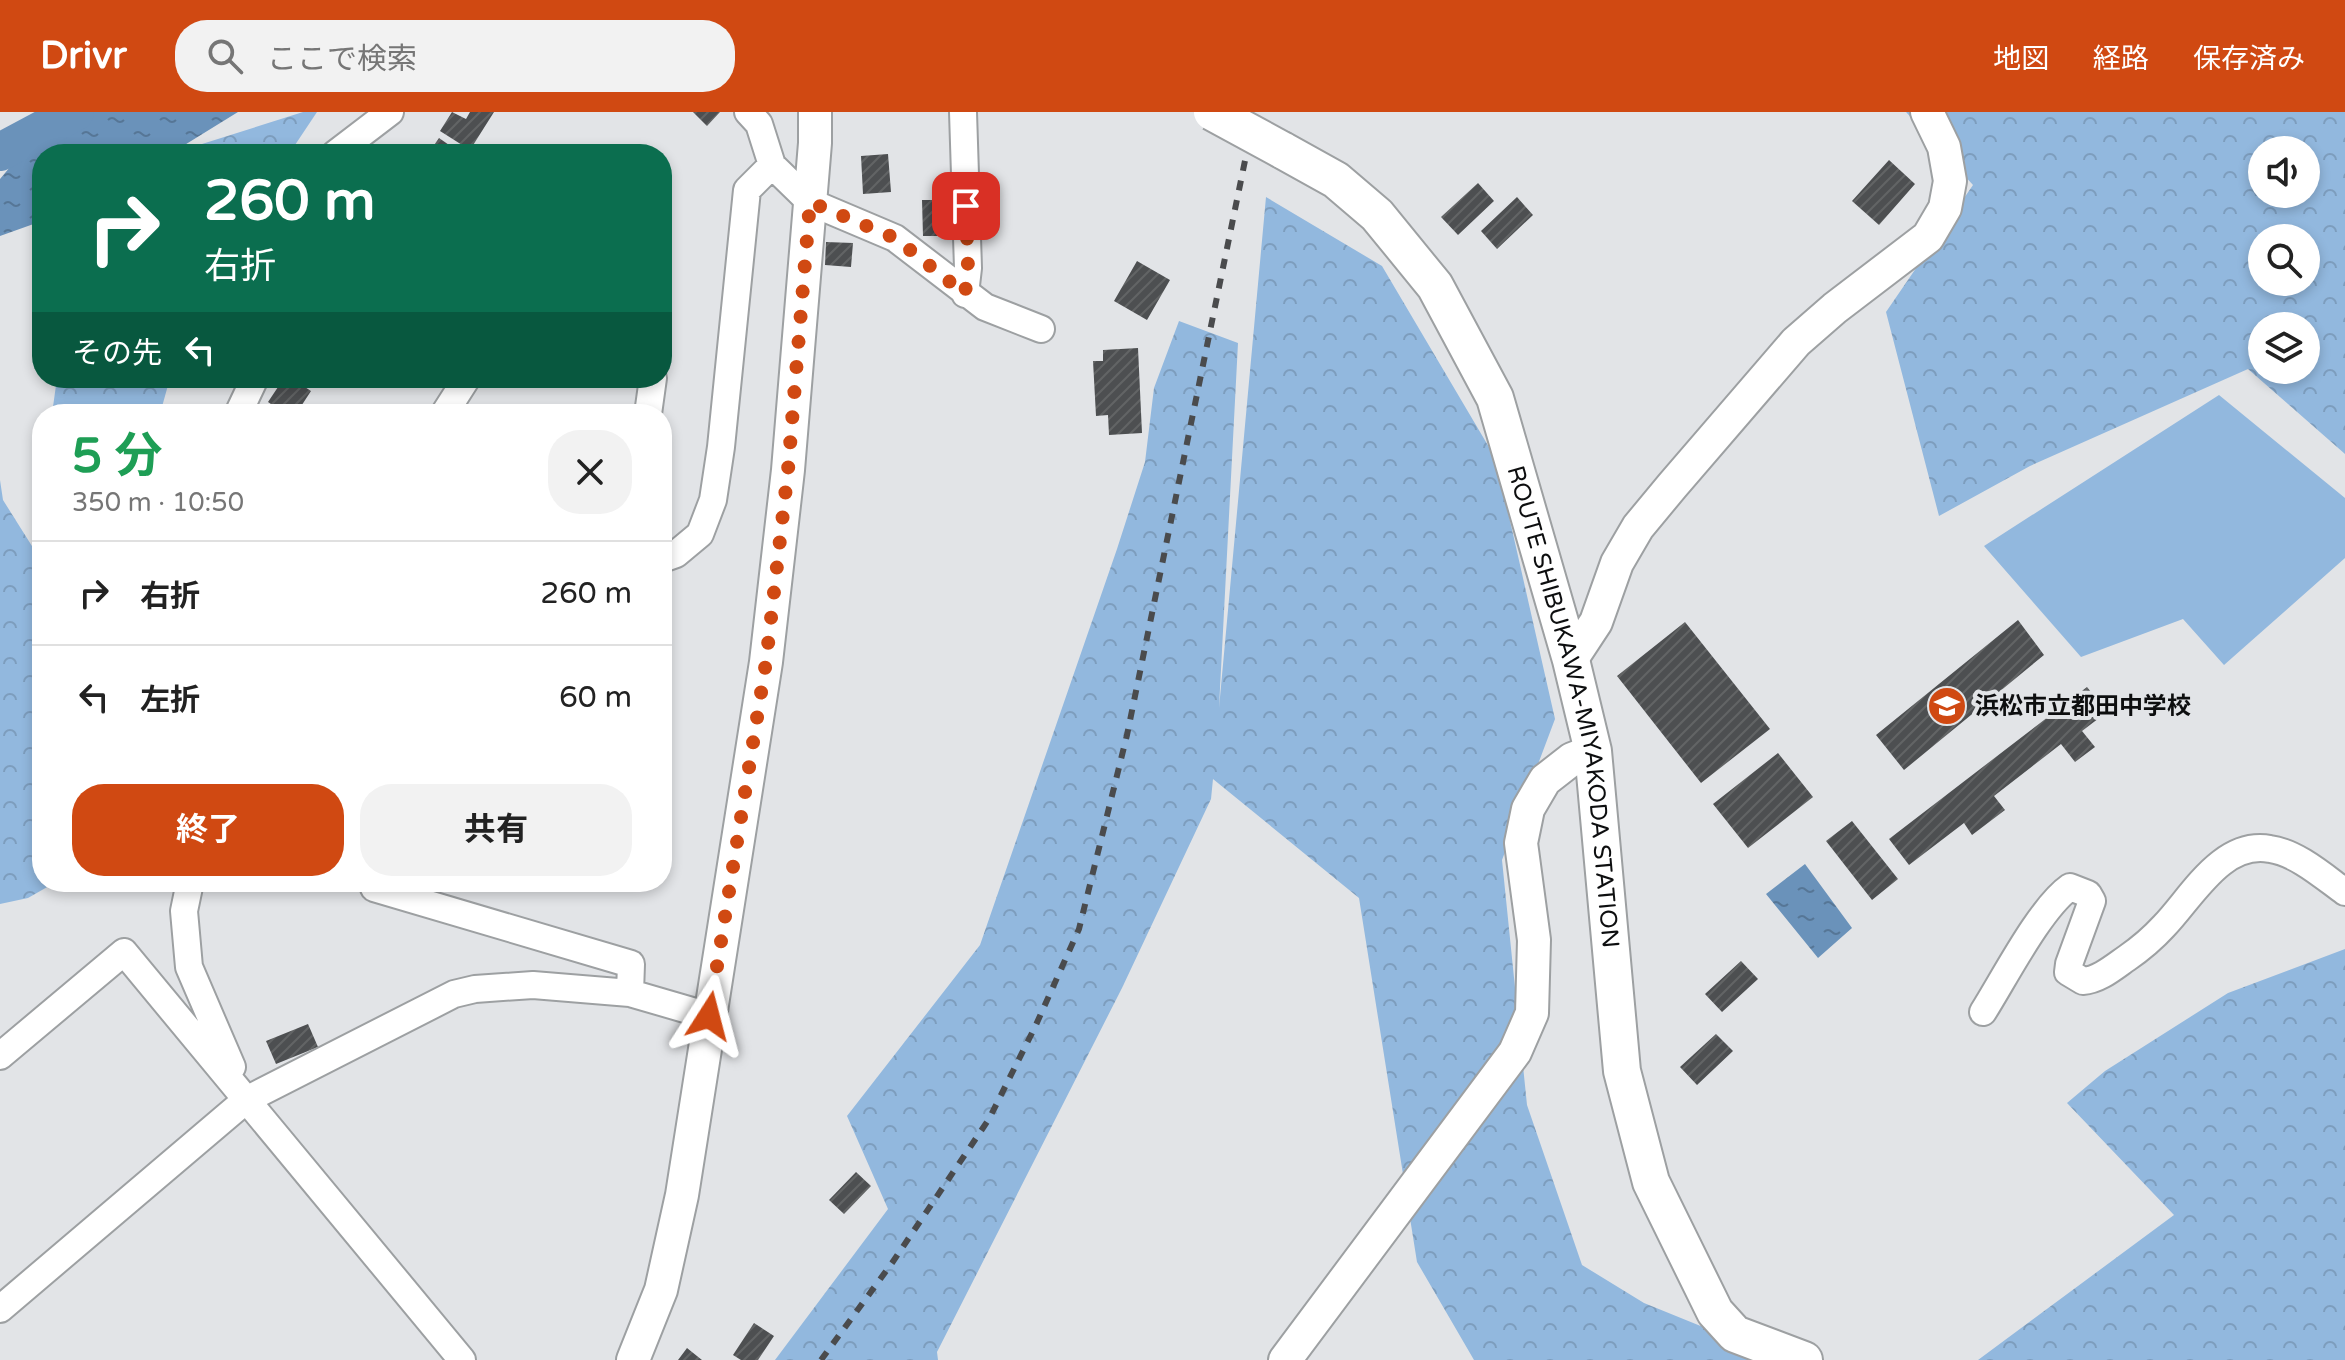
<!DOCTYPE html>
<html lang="ja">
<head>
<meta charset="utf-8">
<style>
	body { margin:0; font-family:"Varela Round","Noto Sans JP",sans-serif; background:#f2f2f2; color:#222; height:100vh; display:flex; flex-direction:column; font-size:30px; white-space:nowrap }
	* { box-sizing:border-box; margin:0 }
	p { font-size:26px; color:#767676 }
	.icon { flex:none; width:44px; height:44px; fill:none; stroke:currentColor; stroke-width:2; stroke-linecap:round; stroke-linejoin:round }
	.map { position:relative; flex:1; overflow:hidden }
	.side { position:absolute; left:32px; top:292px; width:640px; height:488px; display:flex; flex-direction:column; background:#fff; border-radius:32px; box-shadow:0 4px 12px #0003 }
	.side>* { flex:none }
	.guide { position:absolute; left:32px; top:32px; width:640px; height:244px; border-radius:32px; box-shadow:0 4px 12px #0003; background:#0b6e4f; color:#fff; overflow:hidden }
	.controls { position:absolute; left:2248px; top:24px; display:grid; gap:16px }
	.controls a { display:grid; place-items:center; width:72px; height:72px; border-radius:50%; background:#fff; box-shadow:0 4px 12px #0003; font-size:40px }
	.pin { position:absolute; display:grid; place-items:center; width:68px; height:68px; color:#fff; margin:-34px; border-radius:16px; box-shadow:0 4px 12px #0006 }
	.me { position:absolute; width:88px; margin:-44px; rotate:9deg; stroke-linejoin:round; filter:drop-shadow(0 0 6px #0008) }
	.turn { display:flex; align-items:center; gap:28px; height:168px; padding:0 40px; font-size:36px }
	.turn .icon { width:104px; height:104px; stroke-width:2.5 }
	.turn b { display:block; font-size:56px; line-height:68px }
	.then { display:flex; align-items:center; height:76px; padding:0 40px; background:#0003; gap:16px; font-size:30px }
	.round { display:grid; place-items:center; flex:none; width:84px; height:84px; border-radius:32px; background:#f2f2f2 }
	.head { display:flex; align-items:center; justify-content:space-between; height:136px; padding:0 40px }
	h1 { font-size:48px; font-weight:700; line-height:60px; color:#1e9e55 }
	.primary-button { display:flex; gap:16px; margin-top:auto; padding:16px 40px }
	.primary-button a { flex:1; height:92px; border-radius:32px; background:#d04912; color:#fff; font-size:32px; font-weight:700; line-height:92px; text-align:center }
	.primary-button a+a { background:#f2f2f2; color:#222 }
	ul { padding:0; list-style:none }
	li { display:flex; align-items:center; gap:24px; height:104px; padding:0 40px; border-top:2px solid #e0e0e0 }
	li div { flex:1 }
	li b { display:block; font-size:30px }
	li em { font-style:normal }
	header { display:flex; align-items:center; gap:48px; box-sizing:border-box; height:112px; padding:0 40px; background:#d04912; color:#fff }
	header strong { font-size:38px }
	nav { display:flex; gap:44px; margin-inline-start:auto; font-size:28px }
	.search { width:560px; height:72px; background:#f2f2f2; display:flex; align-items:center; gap:20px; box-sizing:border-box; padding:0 28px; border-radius:32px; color:#767676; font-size:30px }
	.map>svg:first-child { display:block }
	.forest { fill:url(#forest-crowns); fill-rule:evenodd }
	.garden { fill:#92b8de }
	.water { fill:url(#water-ripples) }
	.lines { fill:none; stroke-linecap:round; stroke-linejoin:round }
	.river { stroke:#6a92ba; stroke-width:38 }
	.building { fill:url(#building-hatch) }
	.minor-casing { stroke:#9da0a2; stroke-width:30 }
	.tertiary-casing { stroke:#9da0a2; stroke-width:36 }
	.secondary-casing { stroke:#9da0a2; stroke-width:40 }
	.minor { stroke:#fff; stroke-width:26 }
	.tertiary { stroke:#fff; stroke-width:32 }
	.secondary { stroke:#fff; stroke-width:36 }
	.rail { stroke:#4a4b4d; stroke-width:6; stroke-dasharray:10 10; stroke-linecap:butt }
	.secondary-bridge-casing { stroke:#9da0a2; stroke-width:40; stroke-linecap:butt }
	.secondary-bridge { stroke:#fff; stroke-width:36 }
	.route { stroke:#d04912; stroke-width:14; stroke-dasharray:0 25.2 }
	.labels { text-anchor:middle; stroke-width:8; stroke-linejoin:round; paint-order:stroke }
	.poi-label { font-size:24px; font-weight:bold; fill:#0d0e0f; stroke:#e2e4e7; text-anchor:start }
	.street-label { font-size:24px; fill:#0d0e0f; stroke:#e2e4e7 }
</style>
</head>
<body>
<header>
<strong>Drivr</strong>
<div class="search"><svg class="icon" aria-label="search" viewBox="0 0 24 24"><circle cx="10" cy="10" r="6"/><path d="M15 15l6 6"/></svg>ここで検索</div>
<nav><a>地図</a><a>経路</a><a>保存済み</a></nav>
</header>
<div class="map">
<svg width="2345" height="1248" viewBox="0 0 2345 1248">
	<defs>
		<pattern id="forest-crowns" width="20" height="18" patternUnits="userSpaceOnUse" patternTransform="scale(2)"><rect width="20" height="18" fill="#92b8de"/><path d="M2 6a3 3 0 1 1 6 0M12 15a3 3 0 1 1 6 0" fill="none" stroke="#7d9dbd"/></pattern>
		<pattern id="water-ripples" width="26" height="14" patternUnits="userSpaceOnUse" patternTransform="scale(2)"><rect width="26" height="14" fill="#6a92ba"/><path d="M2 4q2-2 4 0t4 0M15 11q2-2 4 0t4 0" fill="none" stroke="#567696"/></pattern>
		<pattern id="building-hatch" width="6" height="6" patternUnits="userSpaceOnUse" patternTransform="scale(2)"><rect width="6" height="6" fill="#4d4f51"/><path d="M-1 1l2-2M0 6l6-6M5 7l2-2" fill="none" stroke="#626465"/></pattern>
	</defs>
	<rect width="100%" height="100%" fill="#e2e4e7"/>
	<path class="forest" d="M 303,0 L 317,0 L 289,42 L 186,42 L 202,32 Z
		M 1906,0 L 2345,0 L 2345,342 L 2248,257 L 2030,354 L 1939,404 L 1886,200 L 1973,73 ZM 2262,38 L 2306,38 L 2306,82 L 2262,82 ZM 2262,126 L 2306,126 L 2306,170 L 2262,170 ZM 2262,214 L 2306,214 L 2306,258 L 2262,258 Z
		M 1266,85 L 1382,154 L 1496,347 L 1555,607 L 1502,748 L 1527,993 L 1582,1153 L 1644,1191 L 1784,1248 L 1474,1248 L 1417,1150 L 1359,786 L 1213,667 L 1211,687 L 1122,876 L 937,1240 L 938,1248 L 775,1248 L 888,1097 L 847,1004 L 980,833 L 1117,437 L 1145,350 L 1154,276 L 1179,209 L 1238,231 L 1219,596 Z
		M 57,266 L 170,266 L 160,302 L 52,302 Z
		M 0,368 L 3,388 L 42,450 L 42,770 L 56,770 L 28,786 L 0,792 Z
		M 2345,837 L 2345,1248 L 1978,1248 L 2174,1103 L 2067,991 L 2105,959 L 2228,881 Z"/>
	<path class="garden" d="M 2219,283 L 2345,386 L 2345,446 L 2224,553 L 2183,507 L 2081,545 L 1984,434 Z"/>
	<path class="water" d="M 56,0 L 238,0 L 170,42 L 42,42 L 42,109 L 0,124 L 0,67 Z
		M 1805,752 L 1852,816 L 1818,846 L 1766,782 Z"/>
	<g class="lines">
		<path class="river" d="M 0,40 L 75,0"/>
	</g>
	<path class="building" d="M 452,0 L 466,7 L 470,0 L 494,0 L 470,38 L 440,19 Z
		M 693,0 L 720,0 L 707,14 Z
		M 439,26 L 462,42 L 428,42 Z
		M 888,42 L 891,80 L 863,82 L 861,44 Z
		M 1889,48 L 1915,72 L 1879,113 L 1852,89 Z
		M 1478,71 L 1494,89 L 1458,123 L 1441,105 Z
		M 1517,85 L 1533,103 L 1497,137 L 1481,119 Z
		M 922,88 L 947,88 L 947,124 L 923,124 Z
		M 826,130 L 853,131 L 851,155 L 825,153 Z
		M 1137,149 L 1170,168 L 1147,208 L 1114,189 Z
		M 1138,236 L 1142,321 L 1109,323 L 1108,303 L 1096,304 L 1093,249 L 1103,249 L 1103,238 Z
		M 284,266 L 291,266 L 311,279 L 296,302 L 286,302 L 268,290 Z
		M 2018,508 L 2044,543 L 1904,658 L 1876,623 Z
		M 1685,510 L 1770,617 L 1701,671 L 1617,564 Z
		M 2087,575 L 2107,600 L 2082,619 L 2095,635 L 2075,650 L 2061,632 L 1994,684 L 2005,698 L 1972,723 L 1964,711 L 1909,753 L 1889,727 Z
		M 1778,641 L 1813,685 L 1748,736 L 1713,692 Z
		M 1852,709 L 1898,767 L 1872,788 L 1826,729 Z
		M 1741,849 L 1758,867 L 1722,900 L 1705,882 Z
		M 308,912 L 318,935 L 276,952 L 266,929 Z
		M 1716,922 L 1733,939 L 1697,973 L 1680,955 Z
		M 856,1060 L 871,1074 L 844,1102 L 829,1088 Z
		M 754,1211 L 774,1224 L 758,1248 L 741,1248 L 733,1243 Z
		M 687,1236 L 702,1248 L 678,1248 Z"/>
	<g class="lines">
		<defs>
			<path id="minor" d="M 748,0 L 759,12 L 772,53 L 810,90 L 895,126 L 985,195 L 1041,217
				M 963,0 L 968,156 L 965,182
				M 335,42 L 390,0
				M 238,302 L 255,266
				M 444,302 L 467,266
				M 648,302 L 653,266
				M 662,447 L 676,442 L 700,422 L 713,388 L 721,335 L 747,78 L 772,53
				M 190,770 L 184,799 L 189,855 L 232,955
				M 374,770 L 374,776 L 631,852 L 630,881
				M 1983,900 C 2004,867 2040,796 2070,775 L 2088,782 L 2092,789 L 2069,852 L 2068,860 L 2083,869 C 2099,868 2114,855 2127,846 C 2140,837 2153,826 2164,814 C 2192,785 2222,728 2270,737 C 2297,741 2323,764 2345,780
				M 0,944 L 124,840 L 462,1248
				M 0,1197 L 246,988 L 454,882 L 475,877 L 533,873 L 630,881 L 709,904"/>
			<path id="tertiary" d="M 1571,548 L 1596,510 L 1617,451 L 1638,415 L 1672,374 L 1796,230 L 1835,196 L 1928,125 L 1945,96 L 1950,69 L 1944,35 L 1927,0
				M 633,1248 L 661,1178 L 682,1083 L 766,550 L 788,358 L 815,31 L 815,0
				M 1285,1248 L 1515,940 L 1532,901 L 1534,828 L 1521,731 L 1528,697 L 1545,668 L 1572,647 L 1593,639"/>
			<g id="secondary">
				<path id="s1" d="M 1282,38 L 1336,68 L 1377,103 L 1435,174 L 1495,286 L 1571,548 L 1593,639 L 1622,959 L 1651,1070 L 1715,1200 L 1735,1222 L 1804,1248"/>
			</g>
		</defs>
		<use href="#minor" class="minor-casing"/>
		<use href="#tertiary" class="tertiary-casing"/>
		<use href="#secondary" class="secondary-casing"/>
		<use href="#minor" class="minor"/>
		<use href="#tertiary" class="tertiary"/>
		<use href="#secondary" class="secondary"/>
		<path class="rail" d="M 821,1248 L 892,1151 L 989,1007 L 1035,915 L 1079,817 L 1127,623 L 1255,0"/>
		<defs>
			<path id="secondary-bridge" d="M 1212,0 L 1282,38"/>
		</defs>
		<use href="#secondary-bridge" class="secondary-bridge-casing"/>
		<use href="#secondary-bridge" class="secondary-bridge"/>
	</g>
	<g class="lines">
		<path class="route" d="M 709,904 L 766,550 L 788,358 L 810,90 L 895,126 L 965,182 L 968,156 L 966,94"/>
	</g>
	<defs>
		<symbol id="school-disc" viewBox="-11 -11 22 22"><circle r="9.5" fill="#d04912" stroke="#e2e4e7"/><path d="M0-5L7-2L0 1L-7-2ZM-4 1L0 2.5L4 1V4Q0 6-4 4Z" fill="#fff"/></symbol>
	</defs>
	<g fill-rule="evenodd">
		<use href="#school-disc" x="1925" y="572" width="44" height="44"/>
	</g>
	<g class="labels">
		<g class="poi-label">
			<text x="1975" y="602">浜松市立都田中学校</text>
		</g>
		<g class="street-label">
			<text dy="8" stroke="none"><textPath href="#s1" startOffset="652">ROUTE SHIBUKAWA-MIYAKODA STATION</textPath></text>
		</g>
	</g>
</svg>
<div class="controls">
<a><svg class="icon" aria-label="sound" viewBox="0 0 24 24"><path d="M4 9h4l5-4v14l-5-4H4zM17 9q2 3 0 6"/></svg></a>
<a><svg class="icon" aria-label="search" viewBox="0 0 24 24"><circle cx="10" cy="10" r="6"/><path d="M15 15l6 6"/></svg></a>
<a><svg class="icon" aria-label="layers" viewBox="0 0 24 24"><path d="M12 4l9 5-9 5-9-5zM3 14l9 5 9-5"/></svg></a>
</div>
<div class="pin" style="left:966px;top:94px;background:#d93025"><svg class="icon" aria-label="arrive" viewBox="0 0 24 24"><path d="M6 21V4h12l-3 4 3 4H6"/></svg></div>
<svg class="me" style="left:709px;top:904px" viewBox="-20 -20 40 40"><path d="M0-17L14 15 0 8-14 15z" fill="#d04912" stroke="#fff" stroke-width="4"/></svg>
<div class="guide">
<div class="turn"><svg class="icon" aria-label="right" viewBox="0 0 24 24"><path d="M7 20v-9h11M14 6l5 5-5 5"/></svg><div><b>260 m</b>右折</div></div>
<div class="then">その先<svg class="icon" aria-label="left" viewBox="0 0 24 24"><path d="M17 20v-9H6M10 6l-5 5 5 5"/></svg></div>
</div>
<section class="side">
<div class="head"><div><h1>5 分</h1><p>350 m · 10:50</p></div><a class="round"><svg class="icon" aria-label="close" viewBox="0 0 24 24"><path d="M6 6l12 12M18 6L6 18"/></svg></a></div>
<ul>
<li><svg class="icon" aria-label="right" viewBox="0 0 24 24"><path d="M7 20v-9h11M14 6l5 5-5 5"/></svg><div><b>右折</b></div><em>260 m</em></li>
<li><svg class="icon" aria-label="left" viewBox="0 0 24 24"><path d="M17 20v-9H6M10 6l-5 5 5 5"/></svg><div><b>左折</b></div><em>60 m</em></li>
</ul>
<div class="primary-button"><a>終了</a><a>共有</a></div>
</section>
</div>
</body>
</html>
